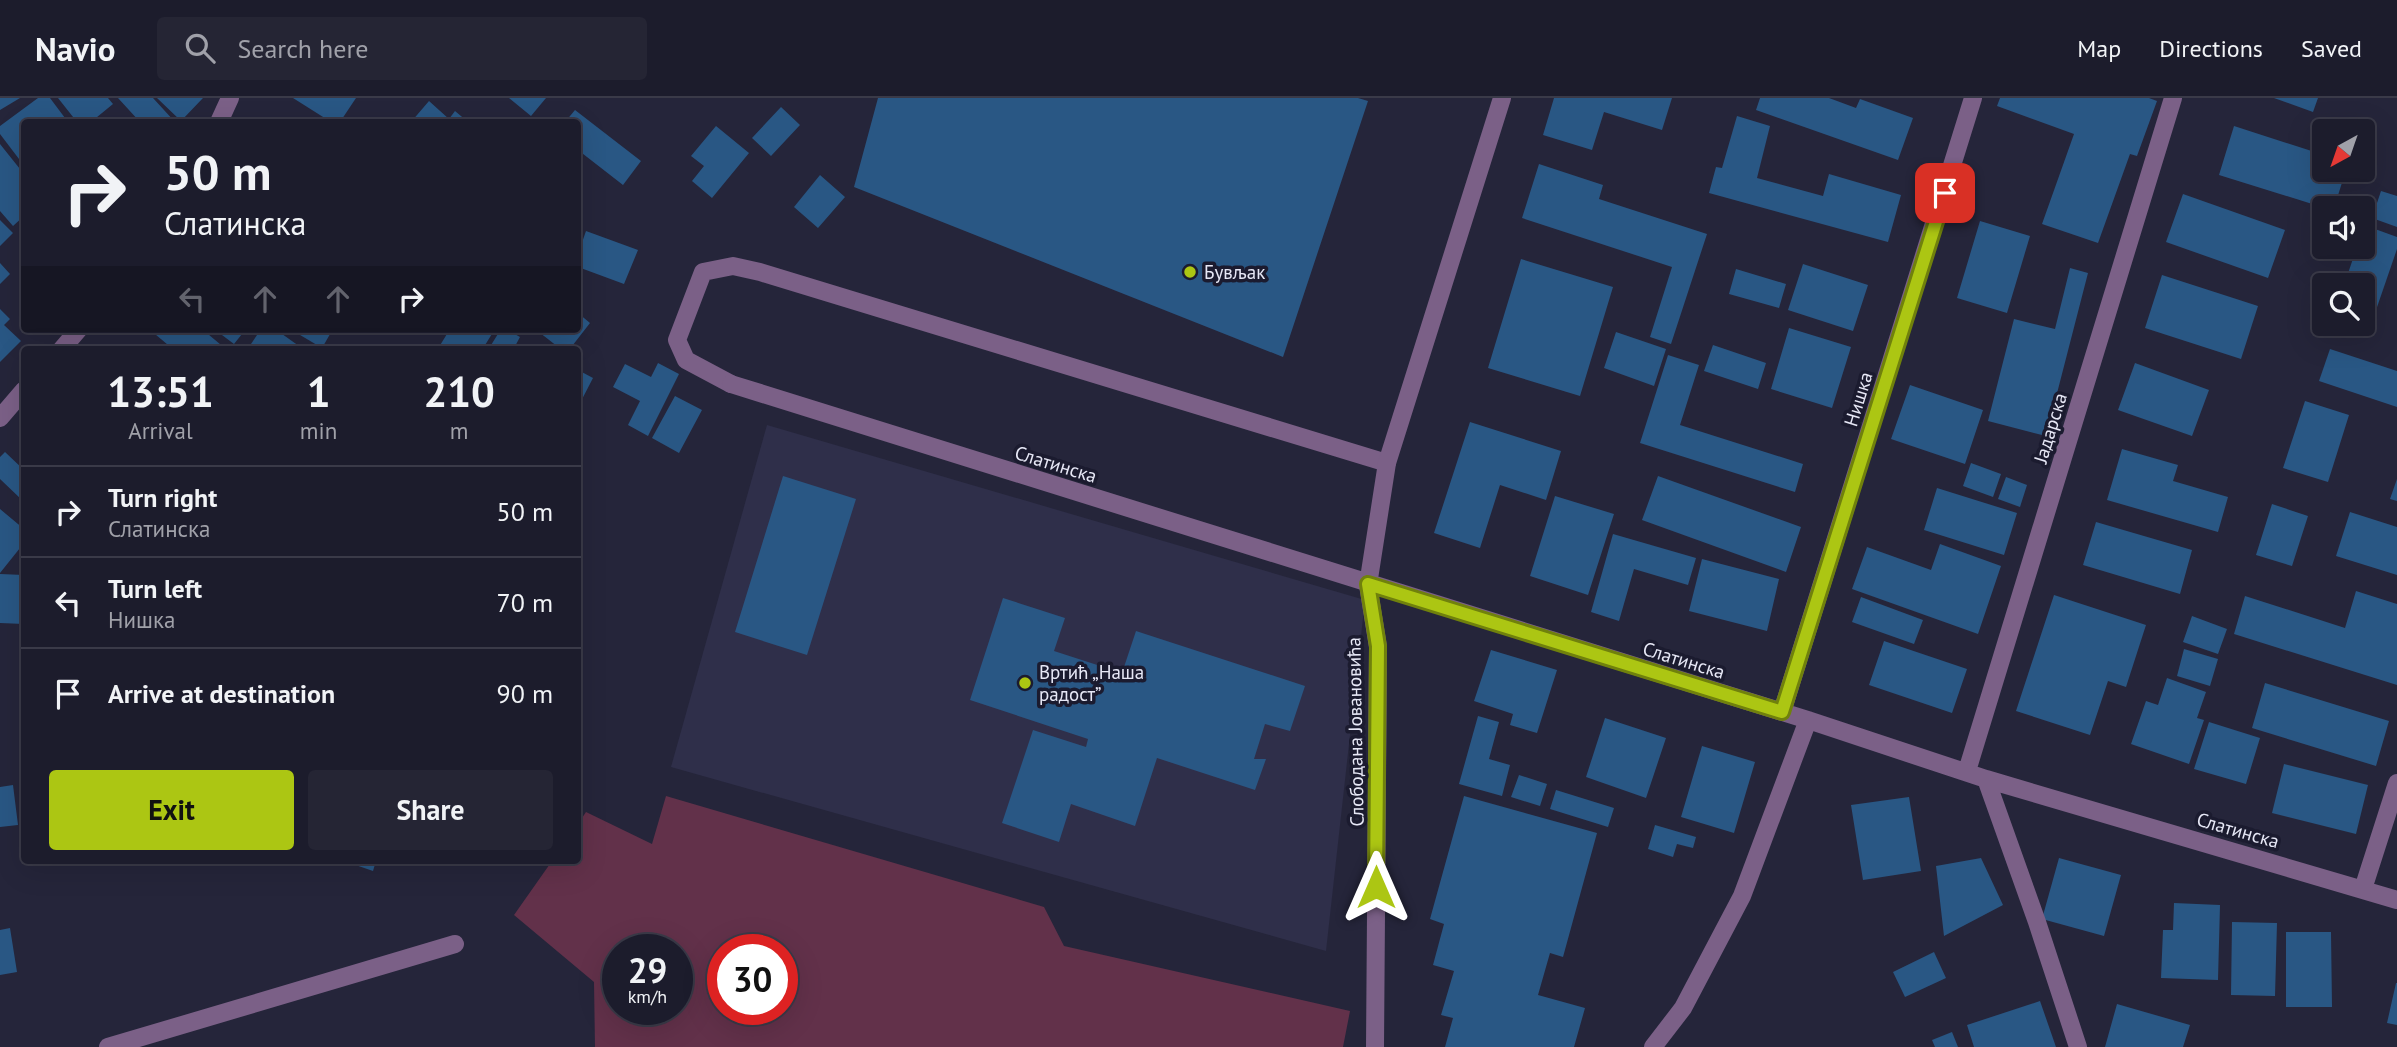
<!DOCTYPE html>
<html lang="en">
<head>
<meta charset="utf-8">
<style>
	body { margin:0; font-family:"PT Sans",sans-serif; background:#252534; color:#f1f3f6; height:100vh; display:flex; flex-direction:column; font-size:26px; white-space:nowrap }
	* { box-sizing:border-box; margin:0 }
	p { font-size:23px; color:#a0a1a9 }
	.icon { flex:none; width:38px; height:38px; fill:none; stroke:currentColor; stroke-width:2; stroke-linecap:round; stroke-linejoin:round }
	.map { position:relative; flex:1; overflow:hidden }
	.details { position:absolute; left:21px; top:248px; width:560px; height:518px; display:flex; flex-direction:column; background:#1c1c2c; border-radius:7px; box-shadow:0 7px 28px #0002,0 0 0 2px #3a3a48 }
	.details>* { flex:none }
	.top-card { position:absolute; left:21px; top:21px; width:560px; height:214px; border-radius:7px; box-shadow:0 7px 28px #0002,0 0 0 2px #3a3a48; background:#1c1c2c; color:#f1f3f6; overflow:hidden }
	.needle { width:46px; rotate:220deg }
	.buttons { position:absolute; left:2312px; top:21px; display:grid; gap:14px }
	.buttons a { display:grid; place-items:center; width:63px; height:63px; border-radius:7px; background:#1c1c2c; box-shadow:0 7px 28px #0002,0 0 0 2px #3a3a48; font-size:35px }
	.speed { position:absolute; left:602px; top:836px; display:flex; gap:14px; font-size:35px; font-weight:700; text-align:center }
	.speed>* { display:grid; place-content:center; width:91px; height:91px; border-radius:50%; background:#1c1c2c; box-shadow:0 7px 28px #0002,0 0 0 2px #3a3a48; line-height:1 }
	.speed small { font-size:18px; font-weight:400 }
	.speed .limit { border:10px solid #d22; background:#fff; color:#111 }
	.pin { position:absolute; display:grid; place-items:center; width:60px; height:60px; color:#fff; margin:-30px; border-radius:14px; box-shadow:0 4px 10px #0006 }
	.me { position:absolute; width:77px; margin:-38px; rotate:0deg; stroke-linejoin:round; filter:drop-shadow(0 0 5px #0008) }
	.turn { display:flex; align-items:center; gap:24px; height:147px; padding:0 28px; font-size:32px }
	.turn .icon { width:91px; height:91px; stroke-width:2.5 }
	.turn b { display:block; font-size:49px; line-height:60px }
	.lanes { display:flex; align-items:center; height:66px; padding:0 28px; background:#0003; justify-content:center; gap:35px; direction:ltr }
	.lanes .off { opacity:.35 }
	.eta { display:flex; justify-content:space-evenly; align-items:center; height:119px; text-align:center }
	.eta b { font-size:42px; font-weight:700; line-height:49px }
	.action { display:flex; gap:14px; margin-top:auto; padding:14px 28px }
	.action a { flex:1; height:80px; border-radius:7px; background:#acc613; color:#111; font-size:28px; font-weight:700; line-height:80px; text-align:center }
	.action a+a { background:#252534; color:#f1f3f6 }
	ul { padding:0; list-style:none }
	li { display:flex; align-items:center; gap:21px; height:91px; padding:0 28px; border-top:2px solid #3a3a48 }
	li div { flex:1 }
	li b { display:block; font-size:26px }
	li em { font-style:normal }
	header { display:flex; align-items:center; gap:42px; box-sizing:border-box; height:98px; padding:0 35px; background:#1c1c2c; border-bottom:2px solid #3a3a48 }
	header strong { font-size:33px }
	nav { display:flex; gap:38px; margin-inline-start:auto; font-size:24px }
	.search { width:490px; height:63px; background:#252534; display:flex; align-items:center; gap:18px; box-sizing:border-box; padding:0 24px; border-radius:7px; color:#a0a1a9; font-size:26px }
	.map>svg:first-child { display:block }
	.built { fill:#2f2f4a }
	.green { fill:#62314a; fill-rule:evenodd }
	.building { fill:#295784 }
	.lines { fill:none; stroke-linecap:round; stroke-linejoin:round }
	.service { stroke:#7b6087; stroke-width:18 }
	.minor { stroke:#7b6087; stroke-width:18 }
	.route-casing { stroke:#70810c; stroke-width:18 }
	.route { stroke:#acc613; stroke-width:12 }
	.poi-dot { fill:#acc613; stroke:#1b1b2f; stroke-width:2.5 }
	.labels { text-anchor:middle; stroke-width:7; stroke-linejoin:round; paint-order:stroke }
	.poi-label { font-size:19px; fill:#e7e8f6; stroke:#1b1b2f; text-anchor:start }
	.street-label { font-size:19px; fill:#e7e8f6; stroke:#1b1b2f }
</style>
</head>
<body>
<header>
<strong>Navio</strong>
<div class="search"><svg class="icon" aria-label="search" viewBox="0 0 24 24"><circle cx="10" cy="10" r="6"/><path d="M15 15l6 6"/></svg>Search here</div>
<nav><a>Map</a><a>Directions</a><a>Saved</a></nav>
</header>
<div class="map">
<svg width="2397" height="949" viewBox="0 0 2397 949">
	<rect width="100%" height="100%" fill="#25253a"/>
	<path class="built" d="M 767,327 L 1365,502 L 1326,853 L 671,669 Z"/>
	<path class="green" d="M 666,698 L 1044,809 L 1064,848 L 1350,913 L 1343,949 L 595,949 L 594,884 L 514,817 L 552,763 L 578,763 L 578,726 L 586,714 L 652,746 ZM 618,852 L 677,852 L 677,912 L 618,912 ZM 723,852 L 782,852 L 782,912 L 723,912 Z"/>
	<path class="building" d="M 0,0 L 20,0 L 0,12 Z
		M 38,0 L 50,0 L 68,24 L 24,24 L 24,56 L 19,61 L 0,36 L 0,28 Z
		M 58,0 L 108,0 L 113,6 L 91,24 L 77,24 Z
		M 118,0 L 153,0 L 175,24 L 140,24 Z
		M 157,0 L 203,0 L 181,23 Z
		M 293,0 L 356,0 L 340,24 L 331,24 Z
		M 509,0 L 546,0 L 531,18 Z
		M 878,0 L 1358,0 L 1368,3 L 1283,259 L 854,89 Z
		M 1554,0 L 1672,0 L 1662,32 L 1604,14 L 1592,52 L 1543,37 Z
		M 1760,0 L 1829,0 L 1856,10 L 1860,1 L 1913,20 L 1898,62 L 1756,12 Z
		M 2000,0 L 2149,0 L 2157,3 L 2137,58 L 2130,56 L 2098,145 L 2042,126 L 2074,36 L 1997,8 Z
		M 2274,0 L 2318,0 L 2313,14 Z
		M 429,3 L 449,21 L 455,13 L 468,24 L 411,24 Z
		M 781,9 L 800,27 L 771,58 L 752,40 Z
		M 575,12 L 641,63 L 623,87 L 578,52 L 578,24 L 565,24 Z
		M 1737,18 L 1770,28 L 1757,80 L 1823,98 L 1829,76 L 1901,97 L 1888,144 L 1709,95 L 1716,69 L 1722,70 Z
		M 716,28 L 749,55 L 712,100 L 692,83 L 704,68 L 691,58 Z
		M 2234,28 L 2324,57 L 2324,72 L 2346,72 L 2334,110 L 2325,110 L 2219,77 Z
		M 0,46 L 24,76 L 24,118 L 13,128 L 0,113 Z
		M 1539,66 L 1603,87 L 1599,101 L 1707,136 L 1671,246 L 1650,239 L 1672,169 L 1522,120 Z
		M 820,77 L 845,99 L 818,130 L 794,109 Z
		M 2381,93 L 2397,98 L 2397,129 L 2372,120 Z
		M 2183,96 L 2285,132 L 2268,180 L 2166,144 Z
		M 0,122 L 13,135 L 0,148 Z
		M 1980,123 L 2030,138 L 2007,215 L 1957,200 Z
		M 2364,127 L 2397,139 L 2397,151 L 2375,215 L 2362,211 L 2362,187 L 2344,187 L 2357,149 L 2362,149 Z
		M 586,133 L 638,152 L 624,186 L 578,169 L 578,156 Z
		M 1521,161 L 1613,189 L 1580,298 L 1488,270 Z
		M 0,165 L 10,176 L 0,186 Z
		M 1803,166 L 1868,187 L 1853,233 L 1788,212 Z
		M 2070,170 L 2088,175 L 2046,338 L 1988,323 L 2014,221 L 2055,231 Z
		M 1736,171 L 1786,186 L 1779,210 L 1729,196 Z
		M 2162,177 L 2258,208 L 2241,261 L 2145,230 Z
		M 0,211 L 10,221 L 4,227 L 21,243 L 0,264 Z
		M 578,215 L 590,225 L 569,252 L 562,252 L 535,231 L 578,231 Z
		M 1789,230 L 1851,249 L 1832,310 L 1771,291 Z
		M 149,231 L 202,231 L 227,252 L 174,252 Z
		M 214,231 L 246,231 L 234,246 Z
		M 261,231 L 275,231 L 299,248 L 296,252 L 259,252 L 251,246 Z
		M 290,231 L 333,231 L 322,250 Z
		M 450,231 L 495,231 L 482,252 L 445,252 L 439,249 Z
		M 501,231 L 506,231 L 520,239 L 513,252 L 488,252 Z
		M 1616,234 L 1666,251 L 1654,288 L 1604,270 Z
		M 1713,247 L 1766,265 L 1758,291 L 1704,273 Z
		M 2330,251 L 2397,273 L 2397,309 L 2319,283 Z
		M 1668,257 L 1699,267 L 1680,327 L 1803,366 L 1795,394 L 1640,345 Z
		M 658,265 L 679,276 L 648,338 L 628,327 L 640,303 L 613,289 L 625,266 L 651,279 Z
		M 2135,265 L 2209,292 L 2192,338 L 2118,312 Z
		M 578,272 L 593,280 L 578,309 Z
		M 1910,287 L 1983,312 L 1965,366 L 1891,341 Z
		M 675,298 L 702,312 L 679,355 L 652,340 Z
		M 2305,303 L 2349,317 L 2328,384 L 2283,370 Z
		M 1470,324 L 1561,353 L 1546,402 L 1500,387 L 1480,450 L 1434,435 Z
		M 2122,351 L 2178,367 L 2173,383 L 2228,399 L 2218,434 L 2107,402 Z
		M 5,354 L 24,372 L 24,399 L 22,402 L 0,381 L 0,359 Z
		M 1971,365 L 2001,376 L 1993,399 L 1963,388 Z
		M 783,378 L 856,401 L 807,557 L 735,534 Z
		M 1658,378 L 1801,429 L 1786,474 L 1642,422 Z
		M 2006,379 L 2027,387 L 2020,409 L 1998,401 Z
		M 2397,381 L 2397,403 L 2390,401 Z
		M 1937,390 L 2017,415 L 2004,457 L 1924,432 Z
		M 1555,398 L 1614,416 L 1588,497 L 1530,478 Z
		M 2272,406 L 2308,418 L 2292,468 L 2256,457 Z
		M 0,411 L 24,431 L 24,445 L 0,475 Z
		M 2350,414 L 2397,429 L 2397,477 L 2336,458 Z
		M 2096,424 L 2192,452 L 2180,496 L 2083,467 Z
		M 1613,436 L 1696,460 L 1688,487 L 1634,471 L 1619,523 L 1591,514 Z
		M 1940,446 L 2001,468 L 1978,536 L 1852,491 L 1867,449 L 1931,472 Z
		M 1702,461 L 1779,481 L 1767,533 L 1689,513 Z
		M 0,476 L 24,477 L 24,526 L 0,525 Z
		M 2356,493 L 2397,506 L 2397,587 L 2234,536 L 2245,498 L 2345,530 Z
		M 2054,497 L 2146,527 L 2126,589 L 2108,583 L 2090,637 L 2016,613 Z
		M 1861,499 L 1923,522 L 1914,546 L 1852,524 Z
		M 1003,500 L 1065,520 L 1054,553 L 1122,575 L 1136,533 L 1305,588 L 1290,633 L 1265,626 L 1254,661 L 1266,661 L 1255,692 L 1157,660 L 1135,728 L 1071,706 L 1059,744 L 1002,725 L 1033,632 L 1086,649 L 1088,641 L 970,602 Z
		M 2192,518 L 2227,531 L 2218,556 L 2183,544 Z
		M 1884,543 L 1967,571 L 1952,615 L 1869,587 Z
		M 2184,551 L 2218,561 L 2210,588 L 2177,578 Z
		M 1491,552 L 1557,572 L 1537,635 L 1510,627 L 1513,616 L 1474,603 Z
		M 2167,580 L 2206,594 L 2197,620 L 2204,622 L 2189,666 L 2131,646 L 2146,603 L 2158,607 Z
		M 2265,585 L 2389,623 L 2376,668 L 2252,630 Z
		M 1478,618 L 1499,624 L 1489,661 L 1510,667 L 1502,698 L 1459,686 Z
		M 1605,620 L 1666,640 L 1646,700 L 1586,679 Z
		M 2209,624 L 2260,640 L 2246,686 L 2194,671 Z
		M 1702,648 L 1755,664 L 1734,735 L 1681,719 Z
		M 2284,666 L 2368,687 L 2356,736 L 2272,715 Z
		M 1519,677 L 1547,686 L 1540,708 L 1511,699 Z
		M 13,687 L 18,727 L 0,729 L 0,689 Z
		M 1556,692 L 1614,710 L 1608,729 L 1550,711 Z
		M 1464,698 L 1597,735 L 1563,859 L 1550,855 L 1538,897 L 1585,910 L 1574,949 L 1445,949 L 1453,920 L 1441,917 L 1454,873 L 1433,867 L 1444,826 L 1430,821 Z
		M 1909,699 L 1921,773 L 1863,782 L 1851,707 Z
		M 1655,727 L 1696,739 L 1693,750 L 1677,746 L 1673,759 L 1648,751 Z
		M 1981,760 L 2003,807 L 1944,838 L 1936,768 Z
		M 2059,760 L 2121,777 L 2104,838 L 2042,821 Z
		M 344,763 L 376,763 L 373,773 Z
		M 2174,805 L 2220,807 L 2218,882 L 2161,880 L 2163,832 L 2173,832 Z
		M 2232,824 L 2277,825 L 2275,898 L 2231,897 Z
		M 10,830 L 17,874 L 0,877 L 0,832 Z
		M 2286,834 L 2331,834 L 2332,909 L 2286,909 Z
		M 1934,854 L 1946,880 L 1905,899 L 1893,874 Z
		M 2396,885 L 2397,885 L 2397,927 L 2387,925 Z
		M 2040,903 L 2056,949 L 1974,949 L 1967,927 Z
		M 2117,906 L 2190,927 L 2183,949 L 2105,949 Z
		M 1952,934 L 1958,949 L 1935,949 L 1932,942 Z"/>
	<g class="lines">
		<path class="service" d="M 731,286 L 686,262 L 677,242 L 703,174 L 733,168 L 760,174 L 1387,365
			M 108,949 L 455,846"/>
		<path class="minor" d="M 219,24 L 230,0
			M 61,252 L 79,231
			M 731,286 L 1808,622 L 1986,681 L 2397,802
			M 0,320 L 24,292
			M 1782,614 L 1973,0
			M 1967,673 L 2173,0
			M 1986,681 L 2037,824 L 2078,949
			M 2363,791 L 2397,685
			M 1375,949 L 1378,549 L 1368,487 L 1387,365 L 1502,0
			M 1653,949 L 1683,910 L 1742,798 L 1808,622"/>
	</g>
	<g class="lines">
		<defs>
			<path id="route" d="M 1376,789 L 1378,548 L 1368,486 L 1782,614 L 1945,95"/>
		</defs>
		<use href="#route" class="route-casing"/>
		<use href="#route" class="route"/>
	</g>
	<g class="poi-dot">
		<circle cx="1190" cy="174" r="7"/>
		<circle cx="1025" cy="585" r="7"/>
	</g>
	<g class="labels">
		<g class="poi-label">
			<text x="1204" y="181">Бувљак</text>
			<text x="1039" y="581">Вртић „Наша<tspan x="1039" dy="22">радост”</tspan></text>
		</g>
		<g class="street-label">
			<text transform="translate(1858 301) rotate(-73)" y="7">Нишка</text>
			<text transform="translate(2050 330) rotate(-73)" y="7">Јадарска</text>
			<text transform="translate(1056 366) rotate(17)" y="7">Слатинска</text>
			<text transform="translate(1684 562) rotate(17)" y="7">Слатинска</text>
			<text transform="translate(1355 634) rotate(-91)" y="7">Слободана Јовановића</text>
			<text transform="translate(2238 732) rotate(16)" y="7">Слатинска</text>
		</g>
	</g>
</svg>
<div class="buttons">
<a><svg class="needle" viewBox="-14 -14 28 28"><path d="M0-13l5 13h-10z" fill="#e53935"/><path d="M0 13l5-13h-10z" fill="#a0a1a9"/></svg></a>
<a><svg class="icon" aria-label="sound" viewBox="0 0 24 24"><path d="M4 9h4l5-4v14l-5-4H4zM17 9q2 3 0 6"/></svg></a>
<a><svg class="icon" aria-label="search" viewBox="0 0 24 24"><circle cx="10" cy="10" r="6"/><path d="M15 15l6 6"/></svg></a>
</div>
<div class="speed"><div>29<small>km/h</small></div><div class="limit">30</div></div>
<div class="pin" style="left:1945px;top:95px;background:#d93025"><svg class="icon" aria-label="arrive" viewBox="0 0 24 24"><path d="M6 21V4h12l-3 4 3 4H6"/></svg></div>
<svg class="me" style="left:1376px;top:789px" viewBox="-20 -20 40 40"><path d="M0-17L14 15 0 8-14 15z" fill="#acc613" stroke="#fff" stroke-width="4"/></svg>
<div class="top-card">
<div class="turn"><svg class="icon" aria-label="right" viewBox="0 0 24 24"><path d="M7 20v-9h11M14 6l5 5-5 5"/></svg><div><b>50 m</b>Слатинска</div></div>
<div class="lanes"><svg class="icon off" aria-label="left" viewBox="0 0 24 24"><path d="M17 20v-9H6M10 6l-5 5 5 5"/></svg><svg class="icon off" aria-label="ahead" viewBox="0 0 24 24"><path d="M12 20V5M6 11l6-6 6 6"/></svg><svg class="icon off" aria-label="ahead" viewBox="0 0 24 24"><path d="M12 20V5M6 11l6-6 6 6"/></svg><svg class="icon" aria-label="right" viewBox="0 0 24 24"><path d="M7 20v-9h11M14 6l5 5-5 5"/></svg></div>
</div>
<section class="details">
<div class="eta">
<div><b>13:51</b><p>Arrival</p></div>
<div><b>1</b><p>min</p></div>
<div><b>210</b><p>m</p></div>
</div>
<ul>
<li><svg class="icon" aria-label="right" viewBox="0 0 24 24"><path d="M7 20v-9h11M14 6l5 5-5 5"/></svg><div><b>Turn right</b><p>Слатинска</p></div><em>50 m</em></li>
<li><svg class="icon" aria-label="left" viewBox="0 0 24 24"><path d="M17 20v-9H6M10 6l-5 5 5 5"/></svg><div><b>Turn left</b><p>Нишка</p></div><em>70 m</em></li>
<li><svg class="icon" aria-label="arrive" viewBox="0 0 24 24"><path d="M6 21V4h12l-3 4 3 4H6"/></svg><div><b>Arrive at destination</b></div><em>90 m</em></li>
</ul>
<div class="action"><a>Exit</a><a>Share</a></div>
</section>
</div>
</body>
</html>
